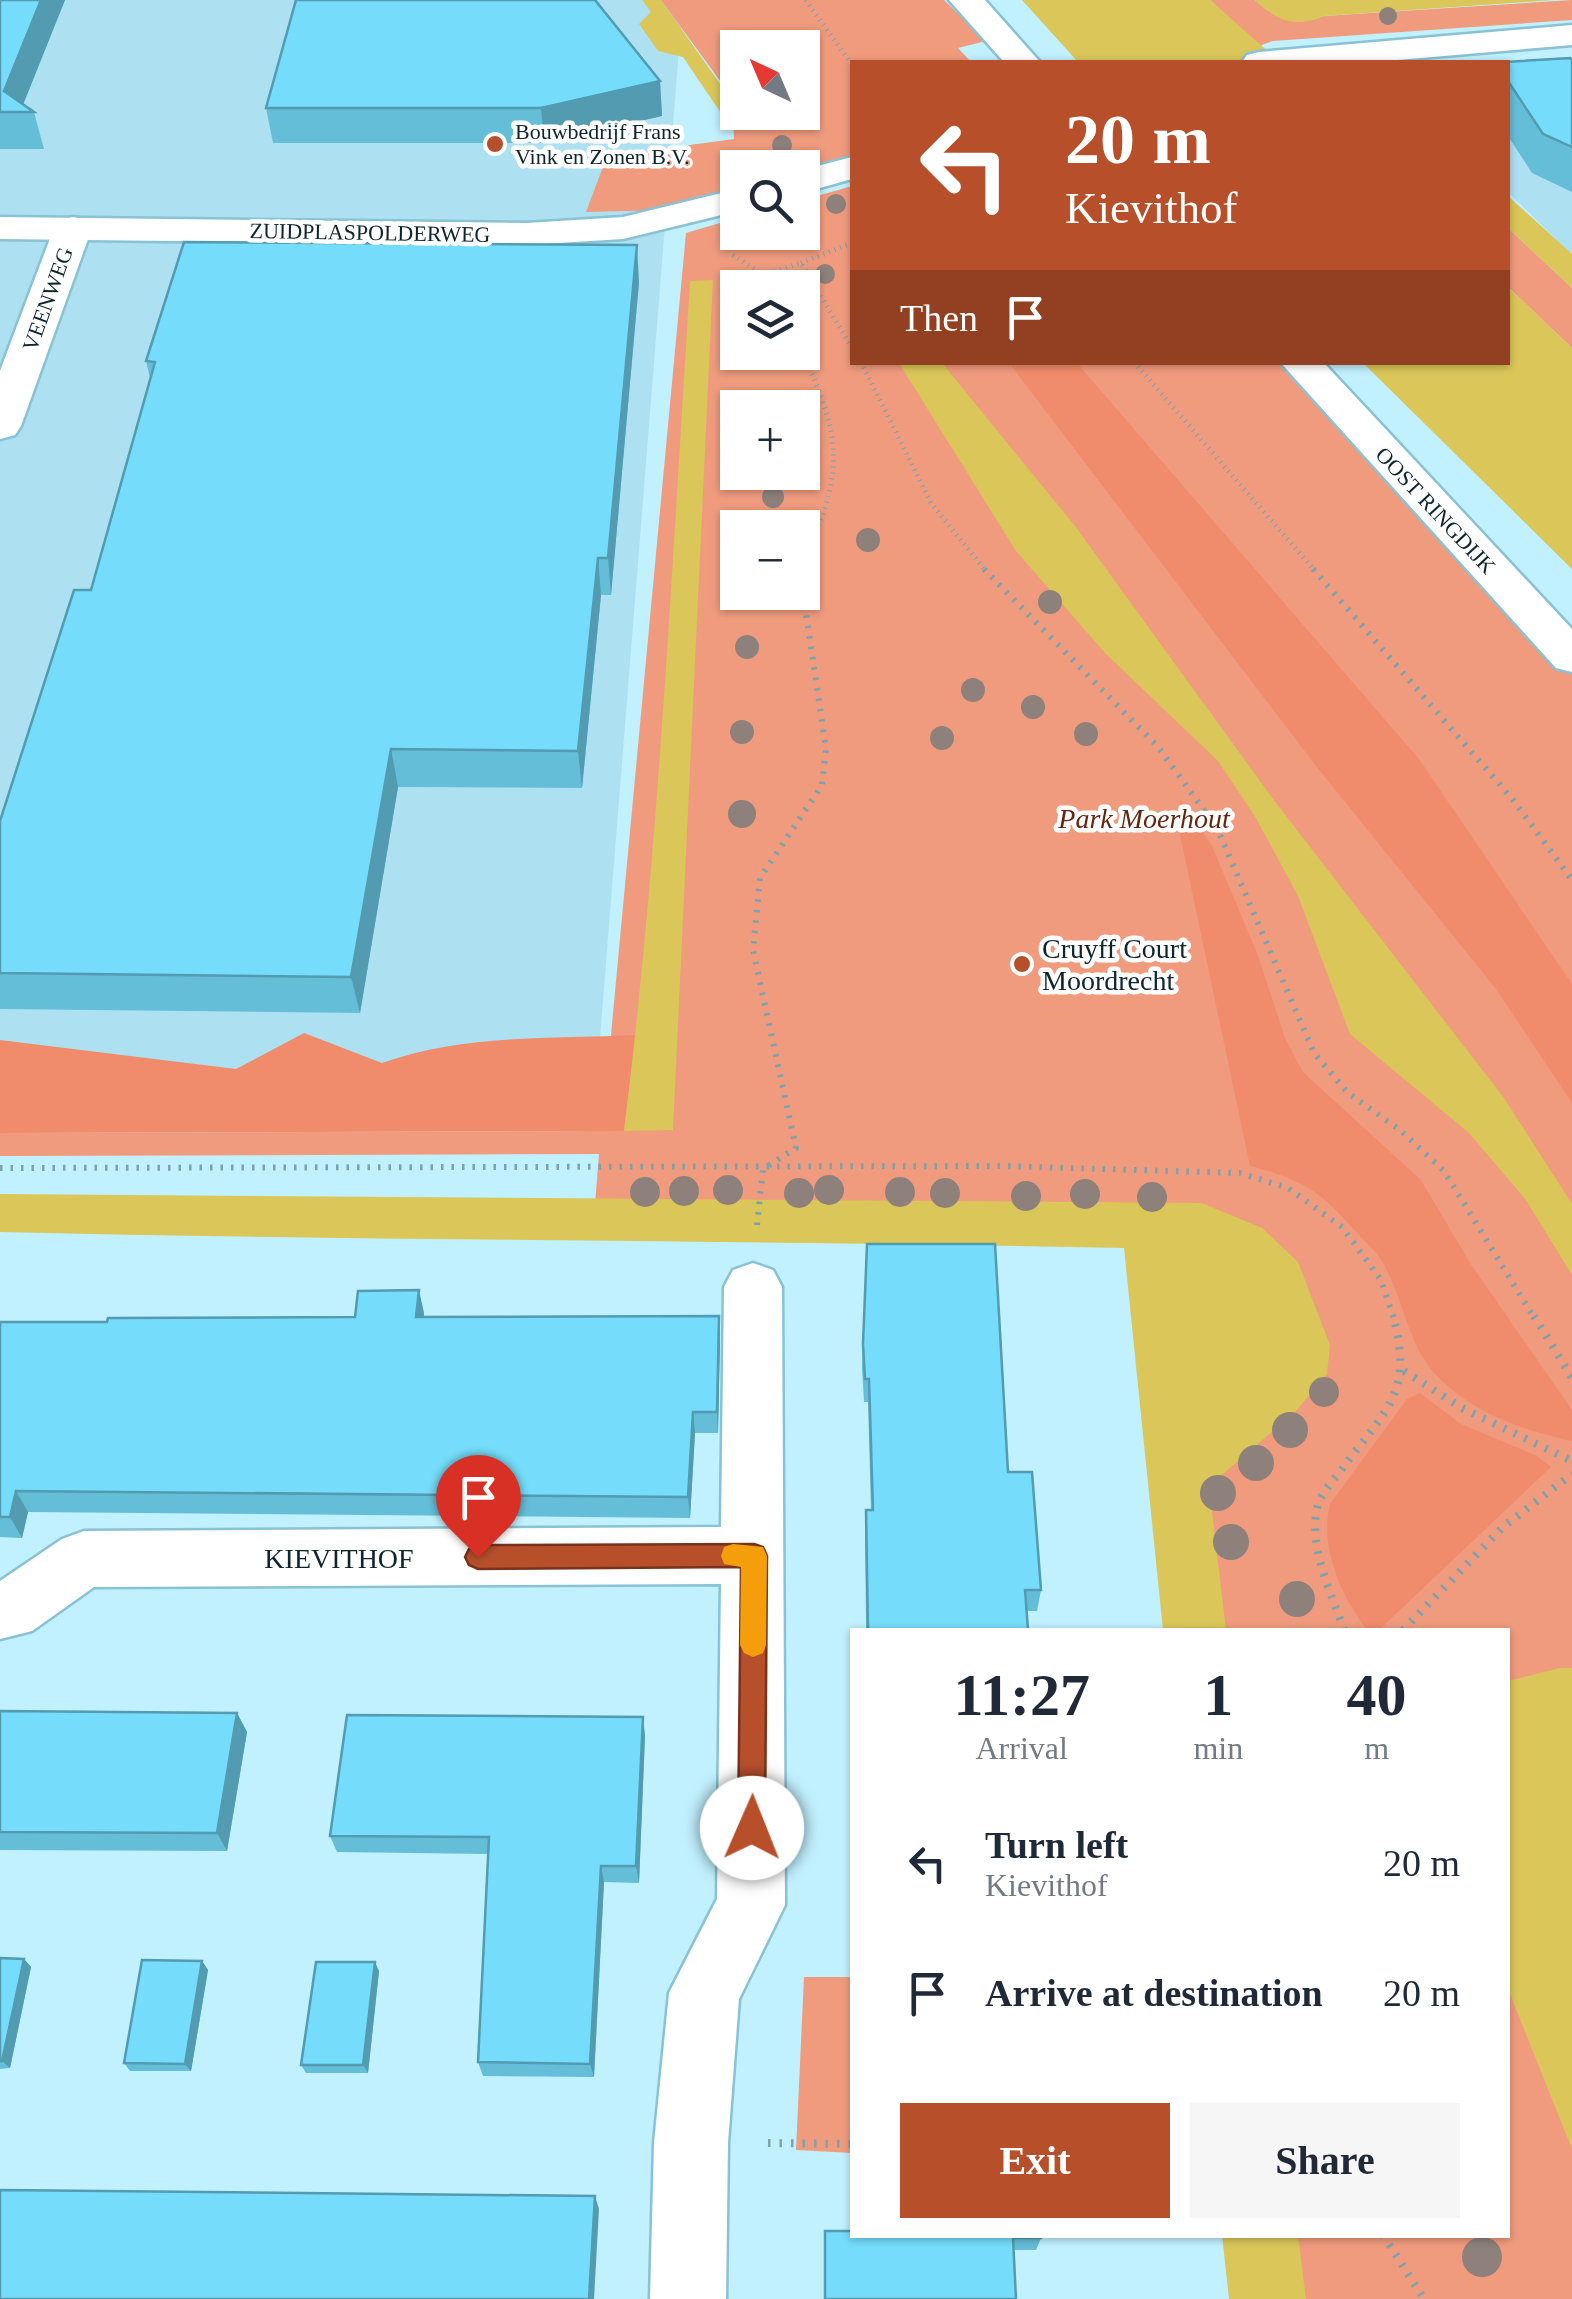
<!DOCTYPE html>
<html lang="en">
<head>
<meta charset="utf-8">
<style>
	body { margin:0; font-family:Georgia,serif; background:#f6f6f7; color:#1f2937; height:100vh; display:flex; flex-direction:column; font-size:38px; white-space:nowrap }
	* { box-sizing:border-box; margin:0 }
	p { font-size:32px; color:#747a83 }
	.icon { flex:none; width:55px; height:55px; fill:none; stroke:currentColor; stroke-width:2; stroke-linecap:round; stroke-linejoin:round }
	.map { position:relative; flex:1; overflow:hidden }
	.sheet { position:absolute; left:850px; top:1628px; width:660px; height:610px; display:flex; flex-direction:column; background:#fff; border-radius:0px; box-shadow:0 2px 8px #0004 }
	.sheet>* { flex:none }
	.top-card { position:absolute; left:850px; top:60px; width:660px; height:305px; border-radius:0px; box-shadow:0 2px 8px #0004; background:#b74f2b; color:#fff; overflow:hidden }
	.needle { width:65px; rotate:316deg }
	.tools { position:absolute; left:720px; top:30px; display:grid; gap:20px }
	.tools a { display:grid; place-items:center; width:100px; height:100px; border-radius:0px; background:#fff; box-shadow:0 2px 8px #0004; font-size:50px }
	.pin { position:absolute; display:grid; place-items:center; width:85px; height:85px; color:#fff; margin:-102px -42px; border-radius:50% 50% 50% 0; rotate:-45deg; box-shadow:0 0 10px #0007 }
	.pin .icon { rotate:45deg }
	.me { position:absolute; width:110px; margin:-55px; rotate:1deg; stroke-linejoin:round; filter:drop-shadow(0 0 8px #0008) }
	.turn { display:flex; align-items:center; gap:35px; height:210px; padding:0 50px; font-size:45px }
	.turn .icon { width:130px; height:130px; stroke-width:2.5 }
	.turn b { display:block; font-size:70px; line-height:85px }
	.then { display:flex; align-items:center; height:95px; padding:0 50px; background:#0003; gap:20px; font-size:38px }
	.eta { display:flex; justify-content:space-evenly; align-items:center; height:170px; text-align:center }
	.eta b { font-size:60px; font-weight:700; line-height:70px }
	.primary-button { display:flex; gap:20px; margin-top:auto; padding:20px 50px }
	.primary-button a { flex:1; height:115px; border-radius:0px; background:#b74f2b; color:#fff; font-size:40px; font-weight:700; line-height:115px; text-align:center }
	.primary-button a+a { background:#f6f6f7; color:#1f2937 }
	ul { padding:0; list-style:none }
	li { display:flex; align-items:center; gap:30px; height:130px; padding:0 50px }
	li div { flex:1 }
	li b { display:block; font-size:38px }
	li em { font-style:normal }
	.map>svg:first-child { display:block }
	.built { fill:#ade1f2 }
	.green { fill:#f09b7e; fill-rule:evenodd }
	.forest { fill:#f08c6b }
	.water { fill:#dac659 }
	.lines { fill:none; stroke-linecap:round; stroke-linejoin:round }
	.minor-casing { stroke:#89c2d4; stroke-width:5 }
	.tertiary-casing { stroke:#89c2d4; stroke-width:5 }
	.path-far2 { stroke:#7ca2ad; stroke-width:5; stroke-dasharray:1 5; stroke-linecap:butt }
	.path-far1 { stroke:#7ca2ad; stroke-width:6; stroke-dasharray:2.5 8; stroke-linecap:butt }
	.path { stroke:#7ca2ad; stroke-width:8; stroke-dasharray:2.5 9; stroke-linecap:butt }
	.minor { fill:#fff; fill-rule:evenodd }
	.tertiary { fill:#fff; fill-rule:evenodd }
	.tree { fill:#8e817b }
	.wall { fill:#65bed8 }
	.shaded-wall { fill:#529bb0 }
	.building { fill:#75ddfb; stroke:#529bb0; stroke-width:2.5 }
	.route { fill:#b74f2b; stroke:#77331c; stroke-width:2.5 }
	.slow { fill:#f59e0b }
	.poi-dot { fill:#b74f2b; stroke:#fff; stroke-width:4 }
	.labels { text-anchor:middle; stroke-width:9; stroke-linejoin:round; paint-order:stroke }
	.far-poi-label { font-size:22px; fill:#0d252b; stroke:#fff; text-anchor:start }
	.far-street-label { font-size:22px; fill:#0d252b; stroke:#fff }
	.park-label { font-size:28px; font-style:italic; fill:#652610; stroke:#fff }
	.poi-label { font-size:28px; fill:#0d252b; stroke:#fff; text-anchor:start }
	.street-label { font-size:28px; fill:#0d252b; stroke:#fff }
</style>
</head>
<body>
<div class="map">
<svg width="1572" height="2299" viewBox="0 0 1572 2299">
	<rect width="100%" height="100%" fill="#c1f0fe"/>
	<path class="built" d="M 0,0 L 683,0 L 594,1113 L 0,1114 Z
		M 1572,57 L 1572,255 L 1508,192 L 1508,62 L 1499,62 Z"/>
	<path class="green" d="M 661,0 L 944,0 L 986,41 L 958,48 L 971,62 L 852,62 L 852,158 L 803,172 L 802,168 L 738,168 L 737,191 L 671,210 L 586,212 L 604,164 L 623,154 L 734,139 L 733,119 L 742,113 L 802,112 L 802,48 L 738,48 L 737,104 Z
		M 1210,0 L 1255,0 C 1276,20 1298,27 1324,16 L 1572,0 L 1572,20 L 1273,41 L 1259,46 Z
		M 852,186 L 852,362 L 1290,363 L 1344,420 L 1342,432 L 1534,642 L 1572,666 L 1572,2299 L 1283,2299 L 1276,2235 L 1508,2235 L 1508,1630 L 1208,1630 L 1163,1226 L 594,1217 L 599,1154 L 0,1156 L 0,1133 L 602,1131 L 686,233 L 737,218 L 738,232 L 802,232 L 803,200 ZM 738,288 L 802,288 L 802,352 L 738,352 ZM 738,408 L 802,408 L 802,472 L 738,472 ZM 738,528 L 802,528 L 802,592 L 738,592 Z
		M 1508,228 L 1572,288 L 1572,348 L 1508,287 Z
		M 804,1977 L 852,1977 L 852,2153 L 796,2150 Z"/>
	<path class="forest" d="M 1009,363 L 1077,363 L 1419,759 L 1572,984 L 1572,1103 L 1496,989 L 1316,766 Z
		M 1181,800 L 1212,846 L 1257,953 L 1285,1038 L 1303,1072 L 1421,1180 L 1470,1263 L 1572,1410 L 1572,1441 C 1525,1431 1476,1414 1441,1380 C 1407,1348 1405,1301 1383,1263 C 1377,1252 1366,1243 1358,1234 C 1320,1191 1306,1181 1250,1166 L 1176,816 Z
		M 304,1033 L 382,1063 C 463,1034 550,1039 636,1035 L 624,1131 L 0,1133 L 0,1040 L 236,1069 Z
		M 1420,1393 L 1461,1424 L 1537,1456 L 1551,1467 L 1379,1630 L 1367,1630 C 1341,1596 1319,1547 1330,1504 L 1407,1399 Z"/>
	<path class="water" d="M 642,0 L 661,0 L 742,115 L 725,119 L 683,57 L 658,51 L 639,24 L 651,12 Z
		M 1022,0 L 1210,0 L 1280,62 L 1078,62 Z
		M 1255,0 L 1554,0 L 1324,16 C 1295,28 1278,22 1255,0 Z
		M 1508,196 L 1572,254 L 1572,288 L 1508,228 Z
		M 713,280 L 673,1130 L 624,1131 C 659,849 672,564 690,281 Z
		M 1508,287 L 1572,348 L 1572,569 L 1363,363 L 1508,362 Z
		M 899,363 L 942,363 L 1075,526 L 1273,799 L 1504,1098 L 1572,1204 L 1572,1275 L 1526,1200 L 1469,1133 L 1350,1034 L 1298,896 L 1256,818 L 1218,761 L 1105,653 L 1016,551 Z
		M 0,1194 L 1202,1203 L 1262,1228 L 1298,1262 L 1330,1345 L 1327,1374 L 1296,1411 L 1209,1486 L 1226,1630 L 1163,1630 L 1124,1248 C 749,1240 375,1241 0,1232 Z
		M 1560,1668 L 1572,1668 L 1572,2149 L 1508,1989 L 1508,1681 Z
		M 1222,2235 L 1298,2235 L 1306,2299 L 1229,2299 Z"/>
	<g class="lines">
		<defs>
			<path id="minor" d="M 949,0 L 985,0 L 1040,62 L 1004,62 Z
				M 73,217 L 86,220 L 92,228 L 21,426 L 15,435 L 0,439 L 0,371 L 54,228 L 60,220 Z
				M 1280,362 L 1323,362 L 1572,629 L 1572,672 L 1556,668 Z
				M 753,1263 L 773,1270 L 782,1287 L 785,1905 L 739,1999 L 728,2143 L 726,2299 L 650,2299 L 654,2143 L 669,1993 L 717,1899 L 721,1584 L 94,1587 L 32,1631 L 0,1639 L 0,1581 L 62,1539 L 84,1531 L 721,1527 L 724,1287 L 733,1270 Z"/>
			<path id="tertiary" d="M 1572,25 L 1572,45 L 1374,62 L 1242,62 L 1247,55 L 1259,52 Z
				M 852,157 L 852,179 L 802,193 L 802,170 Z
				M 738,189 L 738,211 L 623,239 L 526,245 L 0,239 L 0,217 L 526,223 L 623,217 Z"/>
		</defs>
		<use href="#minor" class="minor-casing"/>
		<use href="#tertiary" class="tertiary-casing"/>
		<path class="path-far2" d="M 806,0 L 852,65
			M 733,255 L 763,275 L 763,288
			M 801,263 L 852,243
			M 763,275 L 801,263 L 852,348
			M 802,352 C 844,441 844,476 802,563
			M 861,362 L 931,503 L 986,571
			M 1134,362 L 1315,571"/>
		<path class="path-far1" d="M 984,569 L 1158,747 L 1217,828 L 1314,1053 L 1348,1093 L 1400,1130 L 1444,1171 L 1535,1319
			M 1313,569 L 1514,801 L 1572,880
			M 0,1168 L 1000,1166 L 1240,1173 L 1288,1188 L 1342,1227 L 1381,1280 L 1394,1319
			M 757,1225 L 763,1169 L 796,1148 L 753,950 L 760,878 L 822,785 L 826,749 L 802,586"/>
		<path class="path" d="M 1534,1316 L 1572,1378
			M 1404,1371 L 1462,1408 L 1572,1461
			M 1344,1630 C 1331,1592 1307,1545 1318,1504 C 1322,1491 1336,1478 1344,1466 C 1387,1409 1414,1391 1393,1316
			M 1403,1630 L 1503,1527 L 1572,1474
			M 768,2143 L 852,2144
			M 1383,2235 L 1424,2299"/>
		<use href="#minor" class="minor"/>
		<use href="#tertiary" class="tertiary"/>
	</g>
	<g class="tree">
		<circle cx="1388" cy="16" r="9"/>
		<circle cx="782" cy="145" r="10"/>
		<circle cx="836" cy="204" r="10"/>
		<circle cx="825" cy="274" r="10"/>
		<circle cx="773" cy="497" r="11"/>
		<circle cx="868" cy="540" r="12"/>
		<circle cx="1050" cy="602" r="12"/>
		<circle cx="747" cy="647" r="12"/>
		<circle cx="973" cy="690" r="12"/>
		<circle cx="1033" cy="707" r="12"/>
		<circle cx="742" cy="732" r="12"/>
		<circle cx="1086" cy="734" r="12"/>
		<circle cx="942" cy="738" r="12"/>
		<circle cx="742" cy="814" r="14"/>
		<circle cx="728" cy="1190" r="15"/>
		<circle cx="829" cy="1190" r="15"/>
		<circle cx="684" cy="1191" r="15"/>
		<circle cx="645" cy="1192" r="15"/>
		<circle cx="900" cy="1192" r="15"/>
		<circle cx="799" cy="1193" r="15"/>
		<circle cx="945" cy="1193" r="15"/>
		<circle cx="1085" cy="1194" r="15"/>
		<circle cx="1026" cy="1196" r="15"/>
		<circle cx="1152" cy="1197" r="15"/>
		<circle cx="1324" cy="1392" r="15"/>
		<circle cx="1290" cy="1430" r="18"/>
		<circle cx="1256" cy="1463" r="18"/>
		<circle cx="1218" cy="1493" r="18"/>
		<circle cx="1231" cy="1542" r="18"/>
		<circle cx="1297" cy="1599" r="18"/>
		<circle cx="1482" cy="2257" r="20"/>
	</g>
	<path class="wall" d="M 0,0 L 65,0 L 23,105 L 34,112 L 44,149 L 0,149 Z
		M 296,0 L 597,0 L 597,2 L 660,81 L 662,116 L 544,143 L 273,143 L 266,108 Z
		M 1572,60 L 1572,192 L 1532,173 L 1508,136 L 1508,62 Z
		M 639,282 L 611,595 L 601,595 L 582,788 L 398,787 L 360,1013 L 0,1009 L 0,821 L 91,590 L 150,378 L 146,361 Z
		M 867,1244 L 1008,1472 L 1041,1590 L 1037,1611 L 1026,1611 L 1028,1630 L 866,1630 L 865,1532 L 866,1510 L 871,1510 L 868,1402 L 864,1402 L 862,1367 Z
		M 424,1313 L 424,1317 L 720,1338 L 718,1433 L 695,1433 L 690,1518 L 28,1512 L 22,1538 L 0,1537 L 0,1322 L 107,1322 L 355,1317 Z
		M 0,1711 L 237,1713 L 247,1732 L 227,1851 L 0,1850 Z
		M 645,1735 L 639,1883 L 604,1882 L 594,2077 L 483,2076 L 478,2062 L 488,1854 L 337,1852 L 330,1836 Z
		M 0,1958 L 24,1959 L 31,1967 L 10,2068 L 0,2069 Z
		M 202,1961 L 208,1970 L 191,2071 L 130,2071 L 124,2063 Z
		M 379,1971 L 368,2073 L 306,2073 L 301,2065 Z
		M 825,2231 L 1041,2238 L 1036,2250 L 1014,2250 L 1016,2299 L 824,2299 Z"/>
	<path class="shaded-wall" d="M 41,0 L 65,0 L 20,112 L 4,91 Z
		M 660,81 L 662,116 L 544,143 L 541,108 Z
		M 637,245 L 639,282 L 611,595 L 608,558 Z
		M 598,558 L 601,595 L 582,788 L 578,751 Z
		M 391,749 L 398,787 L 360,1013 L 351,977 Z
		M 419,1290 L 424,1313 L 421,1340 L 416,1317 Z
		M 719,1316 L 720,1338 L 718,1433 L 717,1412 Z
		M 693,1412 L 695,1433 L 690,1518 L 688,1497 Z
		M 16,1491 L 28,1512 L 22,1538 L 10,1517 Z
		M 237,1713 L 247,1732 L 227,1851 L 217,1833 Z
		M 643,1717 L 645,1735 L 639,1883 L 636,1866 Z
		M 601,1866 L 604,1882 L 594,2077 L 590,2064 Z
		M 24,1959 L 31,1967 L 10,2068 L 2,2061 Z
		M 202,1961 L 208,1970 L 191,2071 L 185,2064 Z
		M 375,1962 L 379,1971 L 368,2073 L 363,2065 Z
		M 595,2196 L 599,2209 L 594,2299 L 589,2299 Z"/>
	<path class="building" d="M 0,0 L 41,0 L 4,91 L 34,112 L 0,112 Z
		M 296,0 L 595,0 L 660,81 L 541,108 L 266,108 Z
		M 1570,58 L 1572,60 L 1572,147 L 1543,134 L 1508,81 L 1508,62 L 1505,62 Z
		M 184,242 L 637,245 L 608,558 L 598,558 L 578,751 L 391,749 L 351,977 L 0,973 L 0,821 L 74,590 L 91,590 L 155,362 L 146,361 Z
		M 867,1244 L 995,1244 L 1008,1472 L 1032,1472 L 1041,1590 L 1025,1590 L 1028,1630 L 868,1630 L 866,1510 L 873,1510 L 869,1379 L 865,1379 L 863,1344 Z
		M 419,1290 L 416,1317 L 719,1316 L 717,1412 L 693,1412 L 688,1497 L 16,1491 L 10,1517 L 0,1517 L 0,1322 L 107,1322 L 108,1318 L 355,1317 L 358,1291 Z
		M 0,1711 L 237,1713 L 217,1833 L 0,1832 Z
		M 347,1715 L 643,1717 L 636,1866 L 601,1866 L 590,2064 L 478,2062 L 489,1837 L 330,1836 Z
		M 0,1958 L 24,1959 L 2,2061 L 0,2061 Z
		M 142,1960 L 202,1961 L 185,2064 L 124,2063 Z
		M 316,1962 L 375,1962 L 363,2065 L 301,2065 Z
		M 0,2190 L 595,2196 L 589,2299 L 0,2299 Z
		M 825,2231 L 852,2231 L 852,2235 L 1041,2235 L 1041,2238 L 1013,2238 L 1016,2299 L 825,2299 Z"/>
	<path class="route" d="M 754,1544 L 763,1547 L 767,1556 L 765,1828 L 761,1837 L 752,1841 L 742,1837 L 738,1828 L 741,1567 L 478,1569 L 469,1565 L 465,1557 L 469,1549 L 478,1545 Z"/>
	<path class="slow" d="M 733,1544 L 763,1547 L 767,1556 L 766,1645 L 763,1653 L 753,1657 L 744,1653 L 740,1645 L 741,1567 L 724,1564 L 721,1556 L 724,1547 Z"/>
	<g class="poi-dot">
		<circle cx="495" cy="144" r="10"/>
		<circle cx="1022" cy="964" r="10"/>
	</g>
	<g class="labels">
		<g class="far-poi-label">
			<text x="515" y="139">Bouwbedrijf Frans<tspan x="515" dy="25">Vink en Zonen B.V.</tspan></text>
		</g>
		<g class="far-street-label">
			<text transform="translate(370 232) rotate(1)" y="8">ZUIDPLASPOLDERWEG</text>
			<text transform="translate(47 299) rotate(-70)" y="8">VEENWEG</text>
			<text transform="translate(1436 510) rotate(47)" y="8">OOST RINGDIJK</text>
		</g>
		<g class="park-label">
			<text x="1144" y="828">Park Moerhout</text>
		</g>
		<g class="poi-label">
			<text x="1042" y="958">Cruyff Court<tspan x="1042" dy="32">Moordrecht</tspan></text>
		</g>
		<g class="street-label">
			<text x="339" y="1568">KIEVITHOF</text>
		</g>
	</g>
</svg>
<div class="tools">
<a><svg class="needle" viewBox="-14 -14 28 28"><path d="M0-13l5 13h-10z" fill="#e53935"/><path d="M0 13l5-13h-10z" fill="#747a83"/></svg></a>
<a><svg class="icon" aria-label="search" viewBox="0 0 24 24"><circle cx="10" cy="10" r="6"/><path d="M15 15l6 6"/></svg></a>
<a><svg class="icon" aria-label="layers" viewBox="0 0 24 24"><path d="M12 4l9 5-9 5-9-5zM3 14l9 5 9-5"/></svg></a>
<a>+</a>
<a>−</a>
</div>
<div class="pin" style="left:478px;top:1557px;background:#d93025"><svg class="icon" aria-label="arrive" viewBox="0 0 24 24"><path d="M6 21V4h12l-3 4 3 4H6"/></svg></div>
<svg class="me" style="left:752px;top:1828px" viewBox="-20 -20 40 40"><circle r="19" fill="#fff"/><path d="M0-13L10 11 0 6-10 11z" fill="#b74f2b"/></svg>
<div class="top-card">
<div class="turn"><svg class="icon" aria-label="left" viewBox="0 0 24 24"><path d="M17 20v-9H6M10 6l-5 5 5 5"/></svg><div><b>20 m</b>Kievithof</div></div>
<div class="then">Then<svg class="icon" aria-label="arrive" viewBox="0 0 24 24"><path d="M6 21V4h12l-3 4 3 4H6"/></svg></div>
</div>
<section class="sheet">
<div class="eta">
<div><b>11:27</b><p>Arrival</p></div>
<div><b>1</b><p>min</p></div>
<div><b>40</b><p>m</p></div>
</div>
<ul>
<li><svg class="icon" aria-label="left" viewBox="0 0 24 24"><path d="M17 20v-9H6M10 6l-5 5 5 5"/></svg><div><b>Turn left</b><p>Kievithof</p></div><em>20 m</em></li>
<li><svg class="icon" aria-label="arrive" viewBox="0 0 24 24"><path d="M6 21V4h12l-3 4 3 4H6"/></svg><div><b>Arrive at destination</b></div><em>20 m</em></li>
</ul>
<div class="primary-button"><a>Exit</a><a>Share</a></div>
</section>
</div>
</body>
</html>
